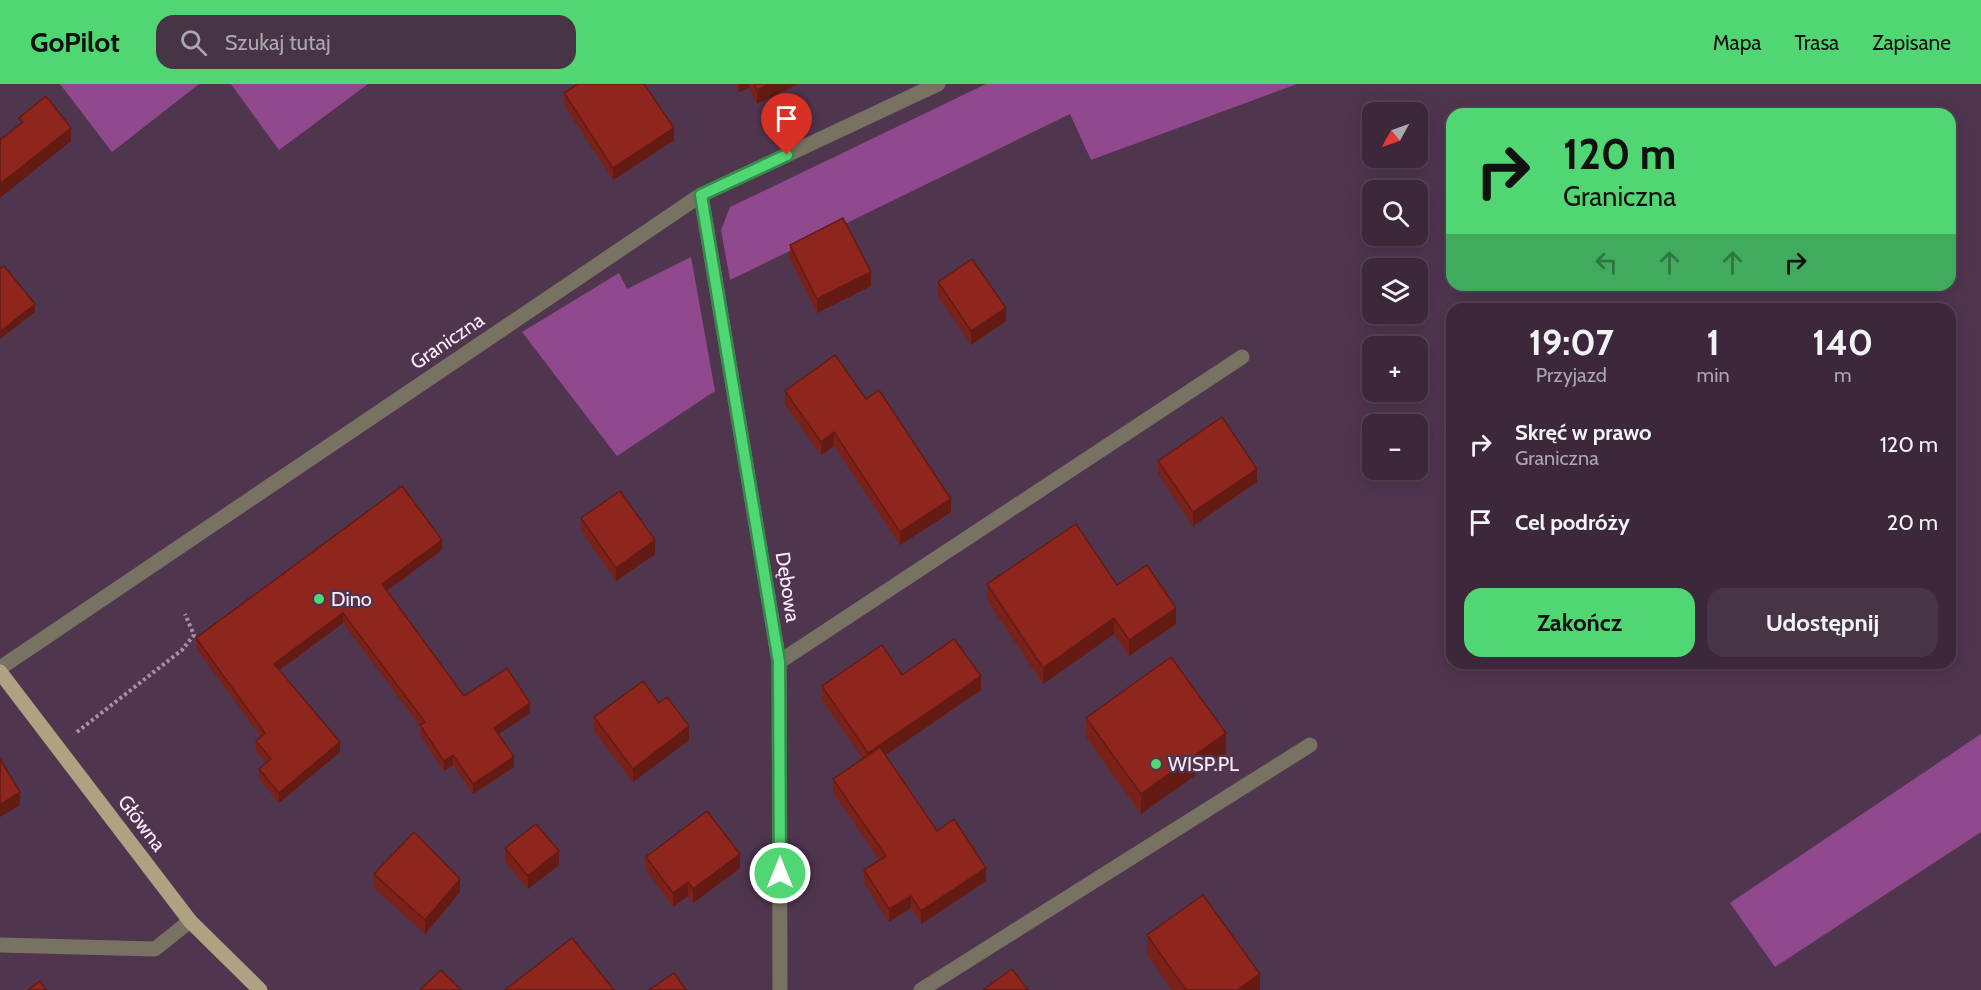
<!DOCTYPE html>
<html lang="pl">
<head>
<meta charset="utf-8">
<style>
	body { margin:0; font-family:Cabin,sans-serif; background:#473445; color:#f1f3f6; height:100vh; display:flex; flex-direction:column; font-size:22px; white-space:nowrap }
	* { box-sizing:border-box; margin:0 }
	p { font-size:20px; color:#aca6af }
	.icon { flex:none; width:33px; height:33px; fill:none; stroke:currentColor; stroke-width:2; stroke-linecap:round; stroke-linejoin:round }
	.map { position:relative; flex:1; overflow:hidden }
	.drawer { position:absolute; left:1446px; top:219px; width:510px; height:366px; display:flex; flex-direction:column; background:#3c283a; border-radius:18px; box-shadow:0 3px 15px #0003,0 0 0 2px #554454 }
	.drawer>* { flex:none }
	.banner { position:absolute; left:1446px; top:24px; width:510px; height:183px; border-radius:18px; box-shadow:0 3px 15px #0003,0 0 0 2px #554454; background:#51d674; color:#111; overflow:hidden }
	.needle { width:39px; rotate:230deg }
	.buttons { position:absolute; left:1362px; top:18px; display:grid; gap:12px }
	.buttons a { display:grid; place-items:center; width:66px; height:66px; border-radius:12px; background:#3c283a; box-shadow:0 3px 15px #0003,0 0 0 2px #554454; font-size:30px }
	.pin { position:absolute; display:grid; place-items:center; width:51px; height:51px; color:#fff; margin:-62px -26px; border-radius:50% 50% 50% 0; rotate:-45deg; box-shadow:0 0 6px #0007 }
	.pin .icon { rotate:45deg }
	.me { position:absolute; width:66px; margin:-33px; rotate:0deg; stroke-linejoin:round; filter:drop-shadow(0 0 4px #0008) }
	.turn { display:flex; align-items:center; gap:21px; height:126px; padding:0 18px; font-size:27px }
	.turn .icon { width:78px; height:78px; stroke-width:2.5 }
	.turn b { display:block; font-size:42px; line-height:51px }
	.lanes { display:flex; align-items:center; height:57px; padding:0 18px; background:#0003; justify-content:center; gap:30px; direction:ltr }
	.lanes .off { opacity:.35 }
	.eta { display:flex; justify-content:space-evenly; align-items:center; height:102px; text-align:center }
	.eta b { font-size:36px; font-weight:700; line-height:42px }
	.cta { display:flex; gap:12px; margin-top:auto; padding:12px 18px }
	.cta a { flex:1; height:69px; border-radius:18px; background:#51d674; color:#111; font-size:24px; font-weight:700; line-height:69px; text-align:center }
	.cta a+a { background:#473445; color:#f1f3f6 }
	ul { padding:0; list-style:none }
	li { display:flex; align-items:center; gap:18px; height:78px; padding:0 18px }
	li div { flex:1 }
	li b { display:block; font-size:22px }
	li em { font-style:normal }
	header { display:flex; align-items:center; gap:36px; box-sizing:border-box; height:84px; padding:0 30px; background:#51d674; color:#111 }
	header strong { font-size:28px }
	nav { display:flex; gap:33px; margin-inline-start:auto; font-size:21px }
	.search { width:420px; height:54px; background:#473445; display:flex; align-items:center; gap:15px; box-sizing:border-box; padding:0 21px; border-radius:18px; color:#aca6af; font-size:22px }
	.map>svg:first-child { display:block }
	.green { fill:#91498e }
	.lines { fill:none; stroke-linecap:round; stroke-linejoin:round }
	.path { stroke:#a791a5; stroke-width:4; stroke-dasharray:3 3; stroke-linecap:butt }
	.minor { stroke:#787262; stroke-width:15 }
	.major { stroke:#aea282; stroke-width:15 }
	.wall { fill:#7a2119 }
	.shaded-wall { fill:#631b14 }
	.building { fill:#8e261d; stroke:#631b14; stroke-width:1.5 }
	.route-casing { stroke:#358b4b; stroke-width:15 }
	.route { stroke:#51d674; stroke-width:10 }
	.poi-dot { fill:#51d674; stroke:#50354e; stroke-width:2 }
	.labels { text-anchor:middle; stroke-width:5; stroke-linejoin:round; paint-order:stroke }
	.street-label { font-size:20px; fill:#ffeefd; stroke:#50354e }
	.poi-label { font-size:20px; fill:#ffeefd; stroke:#50354e; text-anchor:start }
</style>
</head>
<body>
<header>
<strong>GoPilot</strong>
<div class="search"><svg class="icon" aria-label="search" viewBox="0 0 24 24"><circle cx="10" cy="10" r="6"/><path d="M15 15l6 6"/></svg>Szukaj tutaj</div>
<nav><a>Mapa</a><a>Trasa</a><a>Zapisane</a></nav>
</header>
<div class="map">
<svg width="1981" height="906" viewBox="0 0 1981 906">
	<rect width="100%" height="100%" fill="#50354e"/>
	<path class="green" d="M 60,0 L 199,0 L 112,68 Z
		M 231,0 L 368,0 L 279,66 Z
		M 986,0 L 1297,0 L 1091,76 L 1070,30 L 730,196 L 721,146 L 730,123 Z
		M 691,173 L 715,307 L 617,372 L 522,248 L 619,189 L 627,205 Z
		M 1981,650 L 1981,748 L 1775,883 L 1730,819 Z"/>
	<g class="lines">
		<path class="path" d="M 77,648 L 182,566 L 194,551 L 185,530"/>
		<path class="minor" d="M 701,111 L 779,578 L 780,906
			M 779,578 L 1242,273
			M 0,584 L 701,111 L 938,0
			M 0,861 L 155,865 L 190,837
			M 921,906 L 1310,661"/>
		<path class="major" d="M 0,588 L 190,837 L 260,906"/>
	</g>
	<path class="wall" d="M 735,0 L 798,0 L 757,20 L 749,4 L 739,8 Z
		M 564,9 L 674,56 L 613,96 L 564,21 Z
		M 790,161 L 871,202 L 817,229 L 790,175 Z
		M 938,198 L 1006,237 L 971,261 L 938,212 Z
		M 785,307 L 866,315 L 951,428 L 900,461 L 834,362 L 821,371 L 785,321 Z
		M 1158,377 L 1257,398 L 1193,442 L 1158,390 Z
		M 581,434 L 655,470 L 616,497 L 581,447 Z
		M 442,466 L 387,507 L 464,612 L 530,629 L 498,650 L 514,683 L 473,710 L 453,681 L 444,687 L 420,651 L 420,642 L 343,539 L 280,586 L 340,668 L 279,719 L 259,695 L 259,685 L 266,679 L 256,667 L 256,657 L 261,653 L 196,564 L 196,554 Z
		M 987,500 L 1117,501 L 1176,540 L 1129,572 L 1114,550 L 1043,600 L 987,516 Z
		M 902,591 L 981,606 L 886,671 L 937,747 L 986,797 L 921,840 L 911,824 L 889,838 L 864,799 L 864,786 L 879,776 L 833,708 L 833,695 L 863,675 L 822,616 L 822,602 Z
		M 594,633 L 689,656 L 633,698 L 594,647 Z
		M 1086,634 L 1226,669 L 1141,730 L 1086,653 Z
		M 505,764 L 559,781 L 528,805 L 505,778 Z
		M 646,773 L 740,784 L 693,819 L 688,812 L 673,823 L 646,786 Z
		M 374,790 L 460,808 L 425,850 L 374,804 Z
		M 1147,851 L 1260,906 L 1172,906 L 1147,871 Z"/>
	<path class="shaded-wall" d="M 739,0 L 749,0 L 749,4 L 739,8 Z
		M 770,0 L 798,0 L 757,20 L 757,6 Z
		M 71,44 L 71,57 L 0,114 L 0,100 Z
		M 674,44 L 674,56 L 613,96 L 613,84 Z
		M 871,188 L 871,202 L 817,229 L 817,215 Z
		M 35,220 L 35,228 L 0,255 L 0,248 Z
		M 1006,224 L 1006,237 L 971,261 L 971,247 Z
		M 834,348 L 834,362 L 821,371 L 821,358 Z
		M 1257,385 L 1257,398 L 1193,442 L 1193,428 Z
		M 951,415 L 951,428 L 900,461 L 900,448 Z
		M 442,456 L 442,466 L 382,510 L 382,500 Z
		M 655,456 L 655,470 L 616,497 L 616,484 Z
		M 1176,524 L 1176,540 L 1129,572 L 1129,556 Z
		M 343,529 L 343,539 L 274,590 L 274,580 Z
		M 1114,534 L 1114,550 L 1043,600 L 1043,584 Z
		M 981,592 L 981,606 L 868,683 L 868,669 Z
		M 530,619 L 530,629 L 494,653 L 494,644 Z
		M 689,642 L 689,656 L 633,698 L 633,685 Z
		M 1226,649 L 1226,669 L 1141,730 L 1141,710 Z
		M 340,658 L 340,668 L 279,719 L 279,709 Z
		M 453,671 L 453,681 L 444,687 L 444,677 Z
		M 514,673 L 514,683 L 473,710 L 473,700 Z
		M 20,708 L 20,721 L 0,733 L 0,721 Z
		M 559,767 L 559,781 L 528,805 L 528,792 Z
		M 740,770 L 740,784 L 693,819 L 693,805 Z
		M 986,784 L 986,797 L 921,840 L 921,827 Z
		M 460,795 L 460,808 L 425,850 L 425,836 Z
		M 688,798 L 688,812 L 673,823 L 673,809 Z
		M 911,812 L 911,824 L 889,838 L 889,825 Z
		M 1260,890 L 1260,906 L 1237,906 Z"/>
	<path class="building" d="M 578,0 L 644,0 L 674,44 L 613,84 L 564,9 Z
		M 754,0 L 770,0 L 757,6 Z
		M 46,12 L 71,44 L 0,100 L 0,56 L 23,38 L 19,34 Z
		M 843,134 L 871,188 L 817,215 L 790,161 Z
		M 972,175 L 1006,224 L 971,247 L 938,198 Z
		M 4,182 L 35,220 L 0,248 L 0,185 Z
		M 835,271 L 866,315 L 879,306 L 951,415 L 900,448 L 834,348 L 821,358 L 785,307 Z
		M 1222,333 L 1257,385 L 1193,428 L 1158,377 Z
		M 402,402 L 442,456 L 382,500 L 464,612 L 507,584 L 530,619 L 494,644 L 514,673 L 473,700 L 453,671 L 444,677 L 420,641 L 425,638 L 343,529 L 274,580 L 340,658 L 279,709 L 259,685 L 271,675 L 256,657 L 265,649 L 196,554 Z
		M 620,407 L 655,456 L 616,484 L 581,434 Z
		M 1076,440 L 1117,501 L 1147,481 L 1176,524 L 1129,556 L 1114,534 L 1043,584 L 987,500 Z
		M 954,555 L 981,592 L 868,669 L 822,602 L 882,561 L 902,591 Z
		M 1171,573 L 1226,649 L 1141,710 L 1086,634 Z
		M 643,597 L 659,619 L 667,613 L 689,642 L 633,685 L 594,633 Z
		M 880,663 L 937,747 L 954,735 L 986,784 L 921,827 L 911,812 L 889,825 L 864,786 L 886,772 L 833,695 Z
		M 0,675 L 20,708 L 0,721 Z
		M 707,727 L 740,770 L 693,805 L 688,798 L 673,809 L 646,773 Z
		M 536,740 L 559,767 L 528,792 L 505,764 Z
		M 414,748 L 460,795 L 425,836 L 374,790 Z
		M 1203,811 L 1260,890 L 1237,906 L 1186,906 L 1147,851 Z
		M 572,854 L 614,906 L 505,906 Z
		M 1012,885 L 1028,906 L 983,906 Z
		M 441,886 L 461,906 L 420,906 Z
		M 674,889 L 686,906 L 649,906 Z
		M 40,897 L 46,906 L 28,906 Z"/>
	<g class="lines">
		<defs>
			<path id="route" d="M 780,789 L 779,578 L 701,111 L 787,71"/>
		</defs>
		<use href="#route" class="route-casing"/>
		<use href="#route" class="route"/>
	</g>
	<g class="poi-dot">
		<circle cx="319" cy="515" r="6"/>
		<circle cx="1156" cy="680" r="6"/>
	</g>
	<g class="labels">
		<g class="street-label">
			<text transform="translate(447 257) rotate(-34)" y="7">Graniczna</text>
			<text transform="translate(788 503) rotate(81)" y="7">Dębowa</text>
			<text transform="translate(142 739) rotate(53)" y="7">Główna</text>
		</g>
		<g class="poi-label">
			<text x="331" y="522">Dino</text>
			<text x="1168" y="687">WISP.PL</text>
		</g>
	</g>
</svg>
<div class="buttons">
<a><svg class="needle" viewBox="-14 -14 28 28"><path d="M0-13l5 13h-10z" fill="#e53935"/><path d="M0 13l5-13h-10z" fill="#aca6af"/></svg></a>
<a><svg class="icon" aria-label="search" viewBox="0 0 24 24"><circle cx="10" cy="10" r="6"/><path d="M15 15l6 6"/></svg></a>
<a><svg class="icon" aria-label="layers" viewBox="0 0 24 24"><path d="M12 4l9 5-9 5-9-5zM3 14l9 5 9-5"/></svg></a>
<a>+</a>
<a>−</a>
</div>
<div class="pin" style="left:787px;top:71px;background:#d93025"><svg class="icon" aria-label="arrive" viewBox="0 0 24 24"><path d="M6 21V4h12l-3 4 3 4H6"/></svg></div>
<svg class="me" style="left:780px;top:789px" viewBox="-20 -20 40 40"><circle r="17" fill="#51d674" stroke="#fff" stroke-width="3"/><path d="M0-11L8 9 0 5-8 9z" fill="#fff"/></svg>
<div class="banner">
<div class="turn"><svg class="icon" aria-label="right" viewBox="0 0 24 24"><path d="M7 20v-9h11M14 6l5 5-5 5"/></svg><div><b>120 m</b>Graniczna</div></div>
<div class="lanes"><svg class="icon off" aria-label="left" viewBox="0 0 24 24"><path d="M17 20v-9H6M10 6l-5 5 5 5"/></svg><svg class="icon off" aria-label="ahead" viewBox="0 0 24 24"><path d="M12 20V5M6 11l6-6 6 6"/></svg><svg class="icon off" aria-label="ahead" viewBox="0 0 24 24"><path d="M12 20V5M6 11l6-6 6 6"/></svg><svg class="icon" aria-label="right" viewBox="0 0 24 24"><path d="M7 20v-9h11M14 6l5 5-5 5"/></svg></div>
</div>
<section class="drawer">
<div class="eta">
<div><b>19:07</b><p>Przyjazd</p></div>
<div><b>1</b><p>min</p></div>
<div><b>140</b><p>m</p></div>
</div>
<ul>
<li><svg class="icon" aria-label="right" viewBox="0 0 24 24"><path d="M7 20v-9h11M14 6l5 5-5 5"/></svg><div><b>Skręć w prawo</b><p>Graniczna</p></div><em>120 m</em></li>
<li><svg class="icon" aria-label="arrive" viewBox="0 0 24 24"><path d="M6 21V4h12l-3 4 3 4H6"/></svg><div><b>Cel podróży</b></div><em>20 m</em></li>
</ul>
<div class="cta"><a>Zakończ</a><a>Udostępnij</a></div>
</section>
</div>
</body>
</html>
